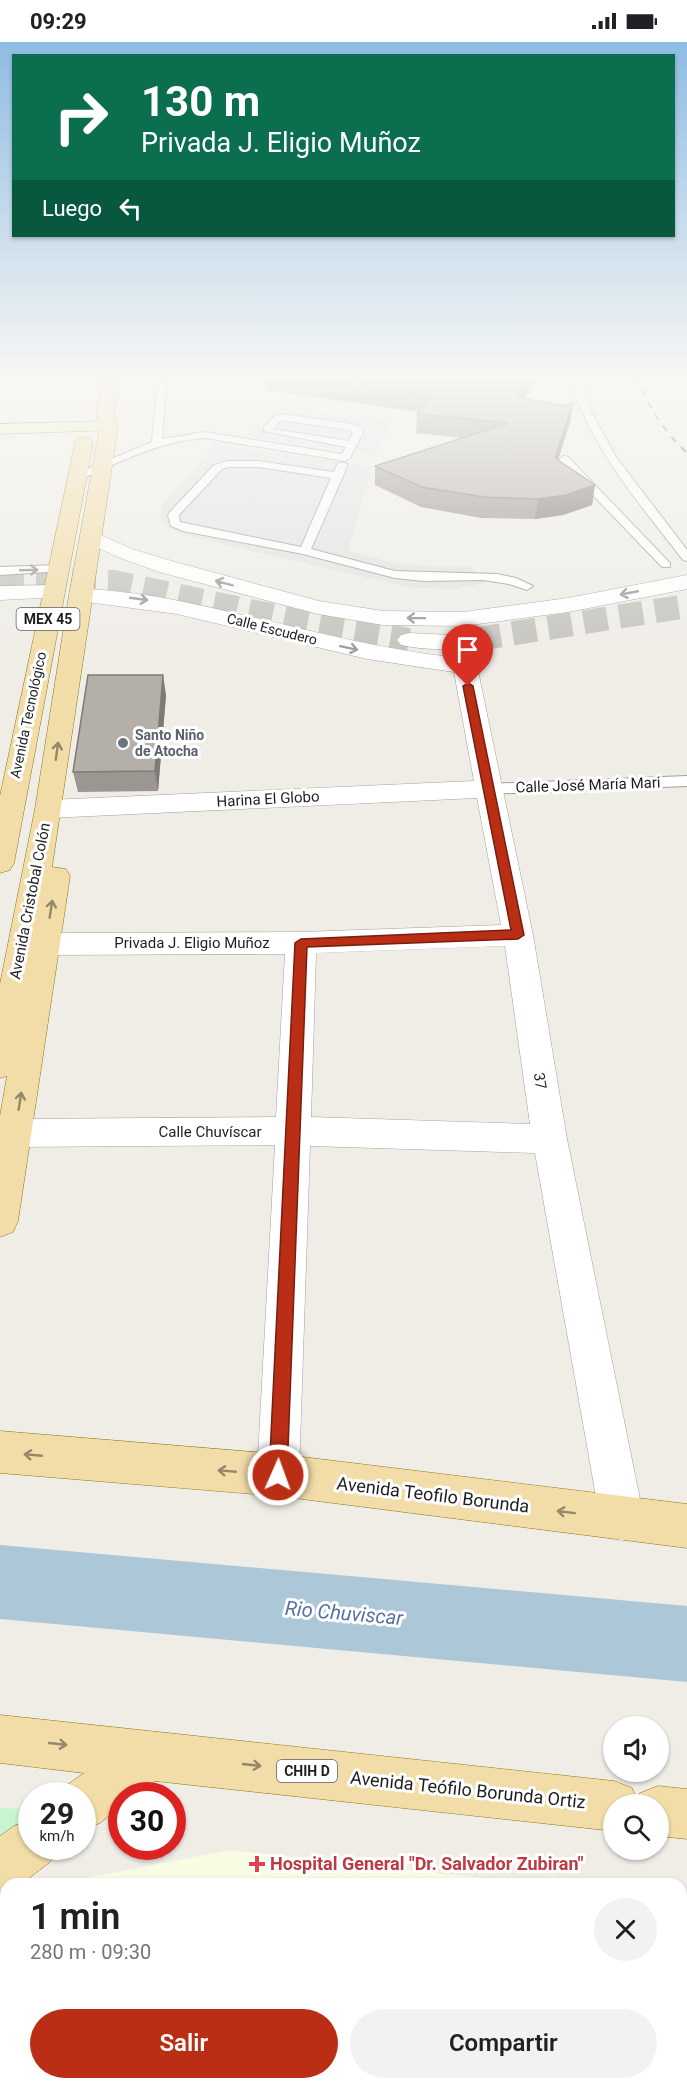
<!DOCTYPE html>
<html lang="es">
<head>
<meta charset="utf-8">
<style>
	body { margin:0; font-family:Roboto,sans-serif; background:#f2f2f2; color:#202124; height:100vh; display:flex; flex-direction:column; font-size:22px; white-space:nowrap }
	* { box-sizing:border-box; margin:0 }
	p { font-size:20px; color:#757577 }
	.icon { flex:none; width:33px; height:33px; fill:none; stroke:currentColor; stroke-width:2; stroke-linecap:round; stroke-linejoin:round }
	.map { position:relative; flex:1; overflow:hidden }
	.side { position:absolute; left:0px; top:1836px; width:687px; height:212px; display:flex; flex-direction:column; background:#fff; border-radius:18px 18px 0 0; box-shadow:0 2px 4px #0004 }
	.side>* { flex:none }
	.top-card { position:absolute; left:12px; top:12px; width:663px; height:183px; border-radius:0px; box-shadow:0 2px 4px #0004; background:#0b6e4f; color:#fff; overflow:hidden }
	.controls { position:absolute; left:603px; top:1674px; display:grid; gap:12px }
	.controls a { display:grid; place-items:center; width:66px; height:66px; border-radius:50%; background:#fff; box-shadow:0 2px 4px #0004; font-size:30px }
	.speed { position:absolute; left:18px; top:1740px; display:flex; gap:12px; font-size:30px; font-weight:700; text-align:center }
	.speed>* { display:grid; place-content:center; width:78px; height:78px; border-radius:50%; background:#fff; box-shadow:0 2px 4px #0004; line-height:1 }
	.speed small { font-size:15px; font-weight:400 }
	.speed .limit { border:9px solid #d22; background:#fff; color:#111 }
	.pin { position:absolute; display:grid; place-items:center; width:51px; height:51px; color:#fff; margin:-62px -26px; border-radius:50% 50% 50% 0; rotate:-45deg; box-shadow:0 0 6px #0007 }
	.pin .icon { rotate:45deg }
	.me { position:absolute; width:66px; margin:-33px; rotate:2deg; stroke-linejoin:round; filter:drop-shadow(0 0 4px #0008) }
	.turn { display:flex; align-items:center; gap:21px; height:126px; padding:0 30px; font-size:27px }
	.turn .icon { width:78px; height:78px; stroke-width:2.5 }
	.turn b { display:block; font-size:42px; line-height:51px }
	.then { display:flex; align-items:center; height:57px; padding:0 30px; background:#0003; gap:12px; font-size:22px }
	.round { display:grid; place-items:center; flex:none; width:63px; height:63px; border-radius:32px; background:#f2f2f2 }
	.headline { display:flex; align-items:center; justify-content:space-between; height:102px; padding:0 30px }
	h1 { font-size:36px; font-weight:600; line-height:45px }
	.primary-button { display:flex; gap:12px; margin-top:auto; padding:12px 30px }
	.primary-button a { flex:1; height:69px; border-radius:36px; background:#b92e15; color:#fff; font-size:24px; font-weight:600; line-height:69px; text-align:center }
	.primary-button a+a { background:#f2f2f2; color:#202124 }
	.status { display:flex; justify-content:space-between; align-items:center; height:42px; padding:0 30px; background:#fff; direction:ltr }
	.status svg { height:16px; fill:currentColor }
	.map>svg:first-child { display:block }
	.education { fill:#f8fce2 }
	.park { fill:#c8f4d2 }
	.parking { fill:#e3e3e3 }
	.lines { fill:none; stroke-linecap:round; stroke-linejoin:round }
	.river { fill:#abc7d8; fill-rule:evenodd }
	.tertiary-tunnel { stroke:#c5c4be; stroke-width:24; stroke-dasharray:24 12; stroke-linecap:butt }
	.service-casing { stroke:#a0a0a0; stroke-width:2 }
	.minor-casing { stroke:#a0a0a0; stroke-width:1 }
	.tertiary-casing { stroke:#a0a0a0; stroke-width:1 }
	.secondary-casing { stroke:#546c10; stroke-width:1 }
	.primary-casing { stroke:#8a740f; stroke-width:1 }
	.service { fill:#fff; fill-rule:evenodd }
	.minor { fill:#fff; fill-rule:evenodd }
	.tertiary { fill:#fff; fill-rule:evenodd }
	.secondary { fill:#e9f3c0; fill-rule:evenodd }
	.primary { fill:#f2dda8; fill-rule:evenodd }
	.rail { stroke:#6d6d6d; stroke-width:2; stroke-dasharray:7 7; stroke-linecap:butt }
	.wall { fill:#9b9691 }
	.shaded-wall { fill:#7e7a76 }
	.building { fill:#b4afa9; stroke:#7e7a76; stroke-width:1.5 }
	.oneway { stroke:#9a9a9a }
	.oneway2 { stroke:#93886a }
	.route { fill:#b92e15; stroke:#781e0e; stroke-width:1.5 }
	.worship-dot { fill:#6b7280; stroke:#fff; stroke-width:2 }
	.health-dot { fill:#e0444e; stroke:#fff; stroke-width:2 }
	.labels { text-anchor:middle; stroke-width:6; stroke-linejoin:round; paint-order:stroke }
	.shield { fill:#fff; stroke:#626262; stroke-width:1.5 }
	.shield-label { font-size:14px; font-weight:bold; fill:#1f1f1f }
	.far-street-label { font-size:14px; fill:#1f1f1f; stroke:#fff }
	.far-worship-label { font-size:14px; font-weight:bold; fill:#5b616d; stroke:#fff; text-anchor:start }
	.street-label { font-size:15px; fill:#1f1f1f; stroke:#fff }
	.near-street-label { font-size:18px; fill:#1f1f1f; stroke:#fff }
	.near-health-label { font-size:18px; font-weight:bold; fill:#be3a42; stroke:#fff; text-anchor:start }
	.near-water-label { font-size:20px; font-style:italic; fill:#5571a5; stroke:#fff }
</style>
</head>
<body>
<div class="status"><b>09:29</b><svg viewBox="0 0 49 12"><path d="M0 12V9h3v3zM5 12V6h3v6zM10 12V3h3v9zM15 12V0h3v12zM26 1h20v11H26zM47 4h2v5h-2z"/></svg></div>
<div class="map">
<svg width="687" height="2047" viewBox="0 0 687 2047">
	<rect width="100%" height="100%" fill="#efede6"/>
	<path class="education" d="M 230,1808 L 538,1842 L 70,1842 L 85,1836 Z
		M 681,1858 L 687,1858 L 687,2047 L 0,2047 L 0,1873 L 6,1870 L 6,2042 L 681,2042 Z"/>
	<path class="park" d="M 0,1766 L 32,1767 L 31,1790 L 0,1809 Z"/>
	<path class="parking" d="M 277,362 L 392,380 L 375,414 L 246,394 Z
		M 215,402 L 372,425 L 348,509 L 395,521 L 435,525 L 470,524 L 485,541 L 454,547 L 413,546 L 186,494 L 167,485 L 160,473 L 164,462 Z"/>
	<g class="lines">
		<path class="river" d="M 0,1503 L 687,1564 L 687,1640 L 0,1577 Z"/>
		<path class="tertiary-tunnel" d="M 0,537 L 114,540 L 312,582 L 409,598
			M 477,597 L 687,564"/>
		<defs>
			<path id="service" d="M 158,334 L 167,334 L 162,397 L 205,390 L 342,412 L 346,405 L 264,389 L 264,385 L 275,374 L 284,372 L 352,382 L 362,386 L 363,391 L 350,416 L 345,419 L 205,396 C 160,399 122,419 81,437 L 73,437 L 73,433 L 152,400 ZM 281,378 L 350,388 L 353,391 L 349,399 L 273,387 Z
				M 569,334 L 578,334 L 591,369 L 616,415 L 687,508 L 687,519 L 683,518 C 639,461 589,404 569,334 Z
				M 564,414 L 568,415 L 670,521 L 670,525 L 662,525 L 560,419 L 559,417 Z
				M 228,419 L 258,419 L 334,430 L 338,421 L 346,421 L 347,423 L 343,434 L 311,507 L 395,529 L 497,532 L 516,536 L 533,544 L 527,548 L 509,542 L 483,538 L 424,539 L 395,536 L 303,512 L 183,489 L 171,484 L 168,473 L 169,471 L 214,423 ZM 229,425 L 258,425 L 331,436 L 301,505 L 180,480 L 179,473 L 222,427 Z
				M 58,523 L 64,527 L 62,529 L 0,533 L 0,525 Z
				M 687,734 L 687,744 L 488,752 L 481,747 L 488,742 Z"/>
			<path id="minor" d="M 91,489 L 132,507 L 175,520 L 319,559 L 383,569 L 463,570 L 568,556 L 687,533 L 687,547 L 568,570 L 463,584 L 383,583 L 318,572 L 159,530 L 118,515 L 84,499 L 81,495 L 84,491 Z
				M 54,543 L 62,545 L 65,550 L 62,555 L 0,558 L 0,544 Z
				M 80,546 C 113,549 147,552 179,559 C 270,577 359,605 451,615 L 448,600 L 452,595 L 460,593 L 468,595 L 472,600 L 533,893 L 567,1097 L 644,1477 L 637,1492 L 622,1499 L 607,1492 L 600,1477 L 535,1111 L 310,1104 L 299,1433 L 293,1448 L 278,1454 L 263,1448 L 257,1433 L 275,1103 L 15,1105 L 3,1101 L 0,1086 L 3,1081 L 15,1077 L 276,1075 L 285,912 L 46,913 L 35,910 L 31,902 L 35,894 L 46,891 L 301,890 L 501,883 L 477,756 L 49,776 L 39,773 L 35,767 L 39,761 L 49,758 L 474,739 L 454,630 L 367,617 L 177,572 L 72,558 L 69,553 L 72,548 ZM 505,904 L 530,1082 L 311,1075 L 316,911 Z"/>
			<path id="tertiary" d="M 477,590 L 485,592 L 489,597 L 485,602 C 459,608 427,609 401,603 L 397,598 L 401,593 L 409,591 L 452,593 Z"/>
			<path id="secondary" d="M 109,379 L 115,380 L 118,384 L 115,388 L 0,392 L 0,382 Z"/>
			<path id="primary" d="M 104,334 L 120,334 L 114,373 L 118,384 L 52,825 L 66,827 L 70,834 L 18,1179 L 13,1190 L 0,1195 L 0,1074 L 7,1034 L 0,1036 L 0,942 L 35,767 L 69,553 L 100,384 L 96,373 Z
				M 84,395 L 91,397 L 93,401 L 14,821 L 10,828 L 0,831 L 0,754 L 75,401 L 77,397 Z
				M 0,1389 L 278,1412 L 687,1462 L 687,1506 L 278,1454 L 0,1431 Z
				M 0,1673 L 614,1739 L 632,1746 L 637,1759 L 640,1751 L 658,1744 L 687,1747 L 687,1797 L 658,1794 L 658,1762 L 614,1762 L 614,1789 L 155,1739 L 136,1754 L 122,1754 L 122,1764 L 100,1781 L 82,1788 L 82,1754 L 61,1754 L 64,1745 L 84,1731 L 0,1721 Z
				M 32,1777 L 32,1804 L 57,1804 L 50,1820 L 21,1842 L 6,1842 L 6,1849 L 0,1852 L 0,1794 L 14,1784 Z"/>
		</defs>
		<use href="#service" class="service-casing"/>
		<use href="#minor" class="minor-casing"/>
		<use href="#tertiary" class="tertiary-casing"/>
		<use href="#secondary" class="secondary-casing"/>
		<use href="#primary" class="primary-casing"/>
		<use href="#service" class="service"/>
		<use href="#minor" class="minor"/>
		<use href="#tertiary" class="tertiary"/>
		<use href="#secondary" class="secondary"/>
		<use href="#primary" class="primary"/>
		<path class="rail" d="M 637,334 C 647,364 664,389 687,411"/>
	</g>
	<path class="wall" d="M 266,334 L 538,334 L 525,356 L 564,364 L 573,361 L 570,380 L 558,418 L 595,443 L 592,463 L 563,473 L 535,477 L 481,476 L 421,465 L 375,443 L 375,424 L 462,396 L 416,391 L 417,372 L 418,370 L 267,348 Z
		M 166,653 L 158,749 L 78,750 L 73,730 Z"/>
	<path class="shaded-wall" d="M 530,334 L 538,334 L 515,374 L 517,355 Z
		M 573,361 L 570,380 L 552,436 L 555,416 Z
		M 595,443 L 592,463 L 563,473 L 535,477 L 538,457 Z
		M 163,633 L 166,653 L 158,749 L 155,729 Z"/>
	<path class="building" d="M 300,334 L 530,334 L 517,355 L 564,364 L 573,361 L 555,416 L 595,443 L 566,453 L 538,457 L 483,455 L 422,445 L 375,424 L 509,381 L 417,372 L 431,353 Z
		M 88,633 L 163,633 L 155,729 L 73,730 Z"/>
	<defs><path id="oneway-shaft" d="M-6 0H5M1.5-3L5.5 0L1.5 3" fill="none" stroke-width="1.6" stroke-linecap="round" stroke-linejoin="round" transform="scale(1.5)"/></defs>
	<g class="oneway">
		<use href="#oneway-shaft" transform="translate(29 528) rotate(-2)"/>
		<use href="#oneway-shaft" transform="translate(224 541) rotate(-165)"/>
		<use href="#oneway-shaft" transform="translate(629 551) rotate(169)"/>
		<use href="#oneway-shaft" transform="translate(139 557) rotate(8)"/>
		<use href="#oneway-shaft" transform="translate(416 576) rotate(-179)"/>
		<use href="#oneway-shaft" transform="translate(349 606) rotate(12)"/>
	</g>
	<g class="oneway2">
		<use href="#oneway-shaft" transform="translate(57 709) rotate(-82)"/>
		<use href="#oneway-shaft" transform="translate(51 867) rotate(-81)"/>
		<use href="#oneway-shaft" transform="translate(20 1059) rotate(-81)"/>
		<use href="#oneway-shaft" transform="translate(33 1413) rotate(-175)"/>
		<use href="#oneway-shaft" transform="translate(227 1429) rotate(-175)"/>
		<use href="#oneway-shaft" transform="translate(566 1470) rotate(-173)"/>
		<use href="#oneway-shaft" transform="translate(58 1702) rotate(6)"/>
		<use href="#oneway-shaft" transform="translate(252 1723) rotate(6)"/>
	</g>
	<linearGradient id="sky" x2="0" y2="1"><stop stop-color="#8fbce2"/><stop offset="0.54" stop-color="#f8f7f4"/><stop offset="1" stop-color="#f8f7f4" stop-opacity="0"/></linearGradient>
	<rect width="687" height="620" fill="url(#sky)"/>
	<path class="route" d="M 468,641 L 473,644 L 524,893 L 518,897 L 307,905 L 287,1433 L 284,1439 L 278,1442 L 272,1439 L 269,1433 L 295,901 L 301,897 L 511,888 L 463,644 Z"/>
	<circle class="worship-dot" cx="123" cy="701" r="6"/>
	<path class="health-dot" d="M254 1813h6v6h6v6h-6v6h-6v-6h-6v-6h6z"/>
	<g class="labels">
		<g class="shield">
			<rect x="16.5" y="566" width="63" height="22" rx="4.5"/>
			<rect x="277" y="1718" width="60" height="22" rx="4.5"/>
		</g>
		<g class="shield-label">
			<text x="48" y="582">MEX 45</text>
			<text x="307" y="1734">CHIH D</text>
		</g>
		<g class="far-street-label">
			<text transform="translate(272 587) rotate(14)" y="5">Calle Escudero</text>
			<text transform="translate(28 673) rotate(-78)" y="5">Avenida Tecnológico</text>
		</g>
		<g class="far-worship-label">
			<text x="135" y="698">Santo Niño<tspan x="135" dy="16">de Atocha</tspan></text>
		</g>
		<g class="street-label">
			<text transform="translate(588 743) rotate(-2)" y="5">Calle José María Mari</text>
			<text transform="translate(268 757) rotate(-3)" y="5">Harina El Globo</text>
			<text transform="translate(30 859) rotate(-79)" y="5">Avenida Cristobal Colón</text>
			<text x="192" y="906">Privada J. Eligio Muñoz</text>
			<text transform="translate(540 1039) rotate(81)" y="5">37</text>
			<text x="210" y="1095">Calle Chuvíscar</text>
		</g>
		<g class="near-street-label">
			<text transform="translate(433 1453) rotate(7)" y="6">Avenida Teofilo Borunda</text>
			<text transform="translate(468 1748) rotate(6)" y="6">Avenida Teófilo Borunda Ortiz</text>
		</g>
		<g class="near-health-label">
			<text x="270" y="1828">Hospital General "Dr. Salvador Zubiran"</text>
		</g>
		<g class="near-water-label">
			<text transform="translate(344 1571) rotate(5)" y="7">Rio Chuviscar</text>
		</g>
	</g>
</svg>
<div class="controls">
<a><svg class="icon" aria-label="sound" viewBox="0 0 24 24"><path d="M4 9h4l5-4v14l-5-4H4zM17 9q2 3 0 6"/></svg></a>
<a><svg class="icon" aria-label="search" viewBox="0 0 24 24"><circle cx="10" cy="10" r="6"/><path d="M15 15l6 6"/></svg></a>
</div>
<div class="speed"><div>29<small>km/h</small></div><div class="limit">30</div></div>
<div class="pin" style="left:468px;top:644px;background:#d93025"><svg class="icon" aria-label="arrive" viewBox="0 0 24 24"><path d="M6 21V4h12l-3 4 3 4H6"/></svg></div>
<svg class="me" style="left:278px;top:1433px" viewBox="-20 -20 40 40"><circle r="17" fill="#b92e15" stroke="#fff" stroke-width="3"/><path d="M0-11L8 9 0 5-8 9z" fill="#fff"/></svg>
<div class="top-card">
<div class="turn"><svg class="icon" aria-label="right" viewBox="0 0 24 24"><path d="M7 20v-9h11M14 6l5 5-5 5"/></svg><div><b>130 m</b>Privada J. Eligio Muñoz</div></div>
<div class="then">Luego<svg class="icon" aria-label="left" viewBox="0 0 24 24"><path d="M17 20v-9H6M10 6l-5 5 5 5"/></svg></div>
</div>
<section class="side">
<div class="headline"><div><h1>1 min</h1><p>280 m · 09:30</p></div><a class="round"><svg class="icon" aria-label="close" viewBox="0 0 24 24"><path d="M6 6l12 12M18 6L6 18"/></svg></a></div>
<div class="primary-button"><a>Salir</a><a>Compartir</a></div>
</section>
</div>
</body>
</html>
